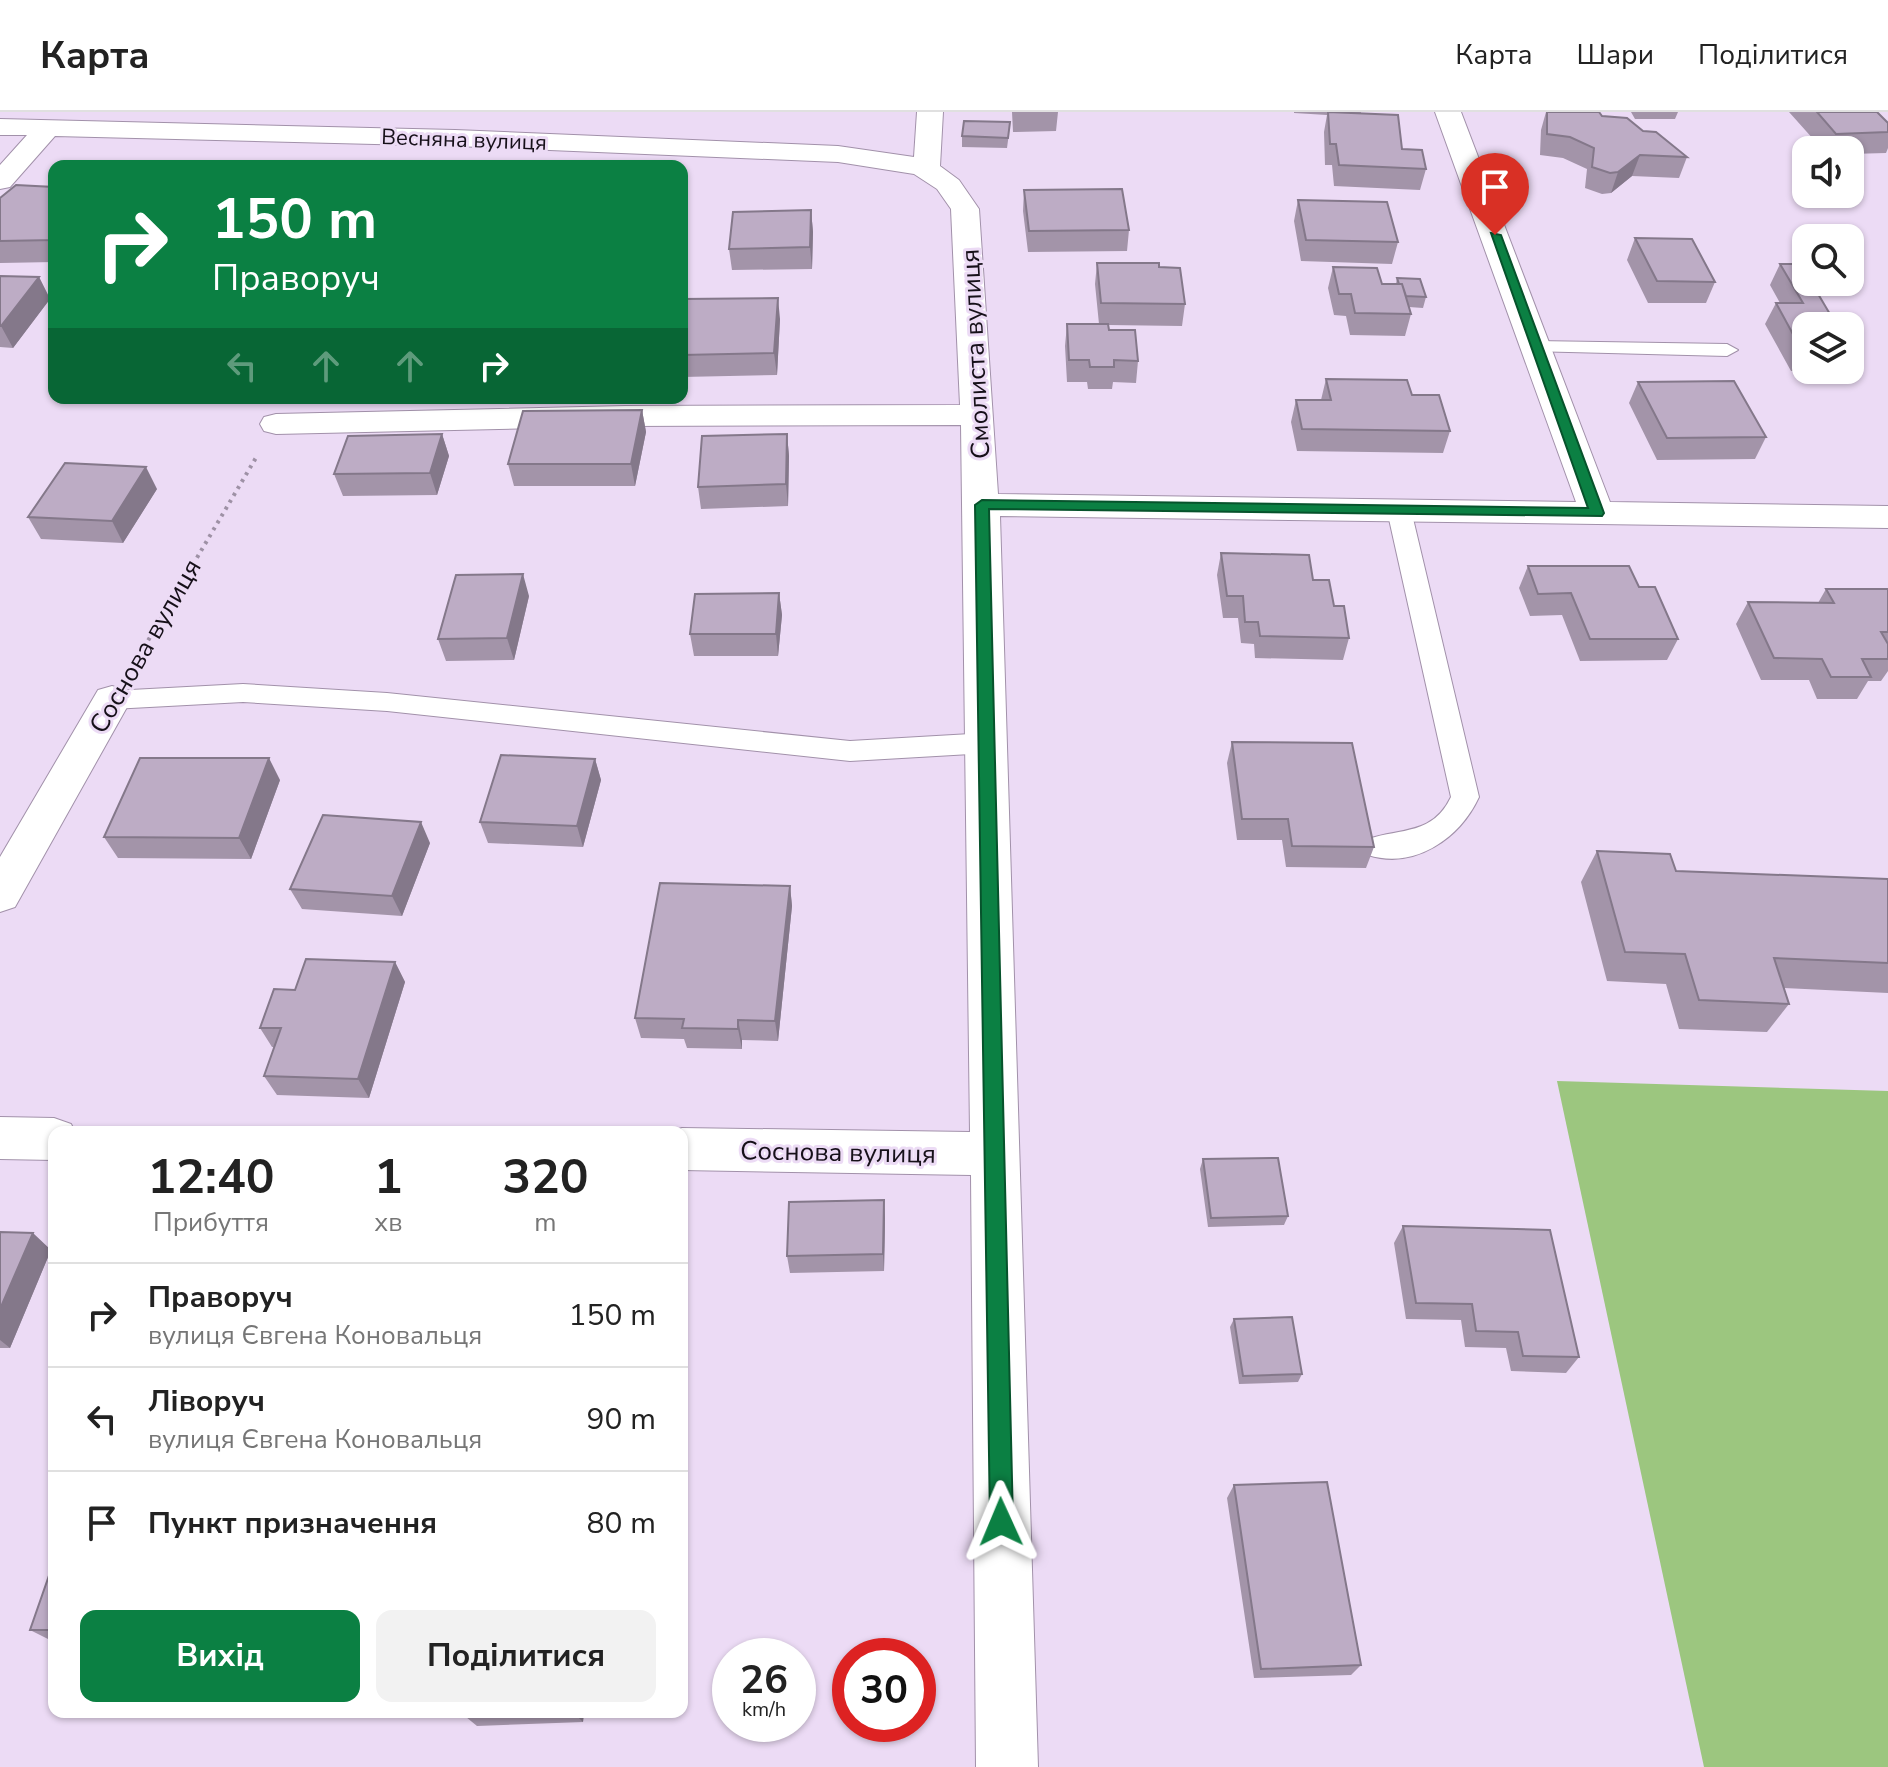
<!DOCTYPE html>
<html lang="uk">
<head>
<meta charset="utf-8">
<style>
	body { margin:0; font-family:"Nunito Sans",sans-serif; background:#f2f2f2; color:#222; height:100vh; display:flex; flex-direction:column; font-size:30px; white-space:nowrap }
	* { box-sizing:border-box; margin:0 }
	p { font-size:26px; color:#767676 }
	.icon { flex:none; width:44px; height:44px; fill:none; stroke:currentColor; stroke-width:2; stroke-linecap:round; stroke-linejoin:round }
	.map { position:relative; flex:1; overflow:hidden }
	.drawer { position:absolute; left:48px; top:1014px; width:640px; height:592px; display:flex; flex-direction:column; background:#fff; border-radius:16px; box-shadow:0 2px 6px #0004 }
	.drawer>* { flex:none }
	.guide { position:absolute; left:48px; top:48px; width:640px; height:244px; border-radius:16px; box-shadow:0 2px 6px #0004; background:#0b8043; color:#fff; overflow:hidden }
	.buttons { position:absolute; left:1792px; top:24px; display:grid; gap:16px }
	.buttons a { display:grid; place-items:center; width:72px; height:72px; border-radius:16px; background:#fff; box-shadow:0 2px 6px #0004; font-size:40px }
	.speed { position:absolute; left:712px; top:1526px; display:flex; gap:16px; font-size:40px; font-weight:700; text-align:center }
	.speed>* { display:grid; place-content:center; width:104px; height:104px; border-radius:50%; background:#fff; box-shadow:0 2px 6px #0004; line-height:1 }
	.speed small { font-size:20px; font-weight:400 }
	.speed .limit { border:12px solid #d22; background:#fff; color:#111 }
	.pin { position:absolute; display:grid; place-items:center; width:68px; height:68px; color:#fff; margin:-82px -34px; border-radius:50% 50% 50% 0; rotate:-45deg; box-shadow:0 0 8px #0007 }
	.pin .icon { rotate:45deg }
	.me { position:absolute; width:88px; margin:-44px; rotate:359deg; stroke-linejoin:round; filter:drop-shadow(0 0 6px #0008) }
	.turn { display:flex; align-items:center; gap:28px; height:168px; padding:0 32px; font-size:36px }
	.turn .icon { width:104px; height:104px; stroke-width:2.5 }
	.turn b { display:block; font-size:56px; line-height:68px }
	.lanes { display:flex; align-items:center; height:76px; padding:0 32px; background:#0003; justify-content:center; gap:40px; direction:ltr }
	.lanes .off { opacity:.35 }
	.eta { display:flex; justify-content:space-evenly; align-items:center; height:136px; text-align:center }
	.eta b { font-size:48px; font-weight:700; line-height:56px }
	.cta { display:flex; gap:16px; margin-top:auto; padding:16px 32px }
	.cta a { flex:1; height:92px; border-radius:16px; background:#0b8043; color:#fff; font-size:32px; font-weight:700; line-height:92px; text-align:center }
	.cta a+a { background:#f2f2f2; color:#222 }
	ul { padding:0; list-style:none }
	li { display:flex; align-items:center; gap:24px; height:104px; padding:0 32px; border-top:2px solid #e0e0e0 }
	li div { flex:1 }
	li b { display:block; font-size:30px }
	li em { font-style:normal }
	header { display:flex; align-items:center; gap:48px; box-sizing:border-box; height:112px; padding:0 40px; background:#fff; border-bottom:2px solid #e0e0e0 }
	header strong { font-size:38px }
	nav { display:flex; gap:44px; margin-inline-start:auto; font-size:28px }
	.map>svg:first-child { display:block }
	.green { fill:#9cc67f }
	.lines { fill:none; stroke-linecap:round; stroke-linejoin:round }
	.lane-casing { stroke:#a291aa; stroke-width:2 }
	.street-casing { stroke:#a291aa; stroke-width:2 }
	.path { stroke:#9e91a5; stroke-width:4; stroke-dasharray:3 5; stroke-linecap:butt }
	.lane { fill:#fff; fill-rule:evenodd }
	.street { fill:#fff; fill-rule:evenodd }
	.wall { fill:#a394a9 }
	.shaded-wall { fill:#84788a }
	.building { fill:#bdacc5; stroke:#84788a; stroke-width:2 }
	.route { fill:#0b8043; stroke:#07532c; stroke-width:2 }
	.labels { text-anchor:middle; stroke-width:6; stroke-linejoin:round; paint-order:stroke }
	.far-street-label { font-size:22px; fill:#161019; stroke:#ecdbf5 }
	.street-label { font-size:26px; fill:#161019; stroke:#ecdbf5 }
</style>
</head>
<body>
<header>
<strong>Карта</strong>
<nav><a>Карта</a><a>Шари</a><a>Поділитися</a></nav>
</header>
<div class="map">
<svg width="1888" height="1655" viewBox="0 0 1888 1655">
	<rect width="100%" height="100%" fill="#ecdbf5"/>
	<path class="green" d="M 1557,969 L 1888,979 L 1888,1655 L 1704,1655 Z"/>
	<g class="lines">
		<defs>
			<path id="lane" d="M 1536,229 L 1727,232 L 1738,238 L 1727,244 L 1529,239 L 1525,235 L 1529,231 Z
				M 1399,391 L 1411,398 L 1479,685 C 1460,726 1415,758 1368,743 L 1364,735 L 1368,727 C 1402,716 1433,723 1451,685 L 1387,398 Z
				M 243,572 L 387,581 L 850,629 L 988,621 L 998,624 L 1002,631 L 998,638 L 988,641 L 850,649 L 387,599 L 243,590 L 112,597 L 103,595 L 99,588 L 103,581 L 112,579 Z"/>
			<path id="street" d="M 917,0 L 943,0 L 940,54 L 959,68 L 979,97 L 998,382 L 1576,390 L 1435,0 L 1461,0 L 1610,390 L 1888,394 L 1888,416 L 1000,404 L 1038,1655 L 976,1655 L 971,1063 L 682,1058 L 682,1020 L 670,1020 L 682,1016 L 970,1020 L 961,313 L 625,314 L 276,322 L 264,319 L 260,312 L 264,305 L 276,302 L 625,294 L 960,293 L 951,97 L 937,77 L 914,62 L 838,50 L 455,34 L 55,24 L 10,75 L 0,77 L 0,53 L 27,23 L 0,23 L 0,7 L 455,18 L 838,34 L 914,45 Z
				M 112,574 L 126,578 L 131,588 L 15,795 L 0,800 L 0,745 L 98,578 Z
				M 0,1005 L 54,1006 L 71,1012 L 75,1020 L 54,1020 L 54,1048 L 0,1047 Z"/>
		</defs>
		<use href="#lane" class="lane-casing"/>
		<use href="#street" class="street-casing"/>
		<path class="path" d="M 136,549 L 257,344"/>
		<use href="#lane" class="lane"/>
		<use href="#street" class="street"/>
	</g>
	<path class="wall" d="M 1012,0 L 1058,0 L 1056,19 L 1013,20 Z
		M 1294,0 L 1361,0 L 1361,1 L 1426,57 L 1420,78 L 1334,74 L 1332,53 L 1325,53 L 1324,20 L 1327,3 L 1294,1 Z
		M 1546,0 L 1599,0 L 1602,4 L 1643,19 L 1687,45 L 1679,66 L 1632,64 L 1611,81 L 1602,82 L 1585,76 L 1587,57 L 1563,46 L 1540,43 L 1541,18 Z
		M 1631,0 L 1678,0 L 1675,7 L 1635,7 Z
		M 1789,0 L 1877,0 L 1888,11 L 1888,36 L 1886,41 L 1850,42 L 1850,38 L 1823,38 Z
		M 1009,21 L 1007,36 L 962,35 L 962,24 Z
		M 54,75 L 54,150 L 0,151 L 0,86 Z
		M 1024,78 L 1129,118 L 1127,139 L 1028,140 L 1023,99 Z
		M 1298,88 L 1398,130 L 1392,152 L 1301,149 L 1294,109 Z
		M 811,98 L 813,120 L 812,157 L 732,158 L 729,137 Z
		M 1635,126 L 1715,170 L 1706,191 L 1648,191 L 1627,148 Z
		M 1097,151 L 1159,155 L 1185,192 L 1182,214 L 1109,213 L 1109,218 L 1138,249 L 1136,271 L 1113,270 L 1112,277 L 1088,277 L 1087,270 L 1067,270 L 1065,234 L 1067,212 L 1099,212 L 1095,172 Z
		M 1780,152 L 1800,152 L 1806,214 L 1806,258 L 1841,258 L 1840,259 L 1791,259 L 1765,212 L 1776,191 L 1780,191 L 1770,173 Z
		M 1333,155 L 1382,172 L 1396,172 L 1397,166 L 1426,185 L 1423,196 L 1409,195 L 1411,202 L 1405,224 L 1350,223 L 1346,204 L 1334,203 L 1328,176 Z
		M 0,164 L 39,165 L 50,187 L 13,236 L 0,235 Z
		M 682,187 L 780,207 L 777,263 L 682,265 Z
		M 1326,267 L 1412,283 L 1450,319 L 1443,341 L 1297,339 L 1291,310 L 1296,288 L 1321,288 Z
		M 1638,270 L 1766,325 L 1755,347 L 1657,348 L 1629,291 Z
		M 642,298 L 646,320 L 635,374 L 514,374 L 508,352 Z
		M 442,322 L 449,344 L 437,383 L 343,384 L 334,362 Z
		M 787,322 L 789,344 L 788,394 L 701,397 L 698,375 Z
		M 157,377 L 123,431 L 41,427 L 28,405 Z
		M 1221,441 L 1313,468 L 1334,494 L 1349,526 L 1343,548 L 1255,546 L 1254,532 L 1241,531 L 1238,506 L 1223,506 L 1217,463 Z
		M 1528,454 L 1639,475 L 1678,527 L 1667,548 L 1580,549 L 1562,503 L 1530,504 L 1519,476 Z
		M 1826,477 L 1888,477 L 1888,559 L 1881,569 L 1868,569 L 1857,587 L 1817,587 L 1809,568 L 1761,568 L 1736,512 L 1748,490 L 1818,491 Z
		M 779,481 L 782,503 L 778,544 L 694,544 L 690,522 Z
		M 529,484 L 514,548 L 446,549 L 438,527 Z
		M 1232,630 L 1374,735 L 1366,756 L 1286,755 L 1282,728 L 1237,728 L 1227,651 Z
		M 595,647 L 601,668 L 583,735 L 488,731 L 480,710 Z
		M 280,668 L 251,747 L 118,746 L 104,725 Z
		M 430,731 L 402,804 L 302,797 L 290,777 Z
		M 1597,739 L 1676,759 L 1888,767 L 1888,881 L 1784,876 L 1789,892 L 1767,920 L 1679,917 L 1666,872 L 1607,869 L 1581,770 Z
		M 790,774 L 792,794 L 778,929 L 742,928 L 742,937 L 687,936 L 684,927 L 641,926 L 635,906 Z
		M 395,850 L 405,870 L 369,986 L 277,983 L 264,964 L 274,935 L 272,935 L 260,916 L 295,878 Z
		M 1203,1047 L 1288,1104 L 1284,1113 L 1208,1115 L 1200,1057 Z
		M 884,1088 L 885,1106 L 884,1159 L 790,1161 L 787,1144 Z
		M 1403,1114 L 1579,1245 L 1566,1261 L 1511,1259 L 1506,1236 L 1465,1235 L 1461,1208 L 1406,1207 L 1394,1131 Z
		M 0,1120 L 51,1138 L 10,1236 L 0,1236 Z
		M 1234,1207 L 1302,1262 L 1298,1270 L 1239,1272 L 1230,1215 Z
		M 1234,1373 L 1361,1553 L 1351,1563 L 1254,1566 L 1227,1386 Z
		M 54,1452 L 54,1529 L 52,1529 L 30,1518 Z
		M 584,1600 L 583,1610 L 477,1614 L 466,1605 Z"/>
	<path class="shaded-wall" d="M 1640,43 L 1632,64 L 1611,81 L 1618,60 Z
		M 811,98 L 813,120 L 812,157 L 810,135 Z
		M 39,165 L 50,187 L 13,236 L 1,214 Z
		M 778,186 L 780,207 L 777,263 L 774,241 Z
		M 642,298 L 646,320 L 635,374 L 631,352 Z
		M 442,322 L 449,344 L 437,383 L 430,361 Z
		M 787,322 L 789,344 L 788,394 L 786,372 Z
		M 146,355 L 157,377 L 123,431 L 112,409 Z
		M 523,462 L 529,484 L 514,548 L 507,526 Z
		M 779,481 L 782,503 L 778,544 L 776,522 Z
		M 269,646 L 280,668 L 251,747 L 239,726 Z
		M 595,647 L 601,668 L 583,735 L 577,714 Z
		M 421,710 L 430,731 L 402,804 L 392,784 Z
		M 790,774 L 792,794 L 778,929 L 775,909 Z
		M 395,850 L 405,870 L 369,986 L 358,967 Z
		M 738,908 L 742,928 L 742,937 L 738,917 Z
		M 884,1088 L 885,1106 L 884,1159 L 883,1142 Z
		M 33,1121 L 51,1138 L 10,1236 L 0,1228 L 0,1197 Z
		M 574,1600 L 584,1600 L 583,1610 L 574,1601 Z"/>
	<path class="building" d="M 1328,0 L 1398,3 L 1402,37 L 1422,38 L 1426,57 L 1339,53 L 1336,32 L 1330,32 Z
		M 1547,0 L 1599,0 L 1602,4 L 1627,6 L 1643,19 L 1656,20 L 1687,45 L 1640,43 L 1618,60 L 1610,61 L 1592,55 L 1594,36 L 1570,25 L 1547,22 Z
		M 1817,0 L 1877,0 L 1888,11 L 1888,20 L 1836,22 Z
		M 964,9 L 1010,10 L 1008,26 L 962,24 Z
		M 618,52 L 653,52 L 653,54 L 618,54 Z
		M 16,73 L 54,75 L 54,128 L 0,129 L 0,86 Z
		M 1122,77 L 1129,118 L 1029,119 L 1024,78 Z
		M 1298,88 L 1387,90 L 1398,130 L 1306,128 Z
		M 811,98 L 810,135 L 729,137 L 733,100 Z
		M 1635,126 L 1692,127 L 1715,170 L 1657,169 Z
		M 1097,151 L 1159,151 L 1159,155 L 1180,156 L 1185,192 L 1101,191 Z
		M 1780,152 L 1800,152 L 1806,162 L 1806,170 L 1811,170 L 1837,214 L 1806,214 L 1806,237 L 1801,237 L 1776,191 L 1803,191 Z
		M 1333,155 L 1377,156 L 1382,172 L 1402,172 L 1411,202 L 1355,201 L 1351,182 L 1339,182 Z
		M 0,164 L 39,165 L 1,214 L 0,214 Z
		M 1397,166 L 1420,167 L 1426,185 L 1406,184 L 1402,172 L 1399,172 Z
		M 778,186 L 774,241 L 682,243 L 682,187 Z
		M 1067,212 L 1108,212 L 1109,218 L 1135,218 L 1138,249 L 1114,248 L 1114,255 L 1090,255 L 1089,248 L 1069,248 Z
		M 1326,267 L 1407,268 L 1412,283 L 1439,283 L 1450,319 L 1302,317 L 1296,288 L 1331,288 Z
		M 1734,269 L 1766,325 L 1667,326 L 1638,270 Z
		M 642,298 L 631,352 L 508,352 L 523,299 Z
		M 442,322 L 430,361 L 334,362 L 348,324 Z
		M 787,322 L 786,372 L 698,375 L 702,324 Z
		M 65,351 L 146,355 L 112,409 L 28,405 Z
		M 1221,441 L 1309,443 L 1313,468 L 1329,468 L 1334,494 L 1344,494 L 1349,526 L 1260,524 L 1258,510 L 1245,510 L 1243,484 L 1227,484 Z
		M 1528,454 L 1629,454 L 1639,475 L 1655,475 L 1678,527 L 1590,527 L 1571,481 L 1538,482 Z
		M 523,462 L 507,526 L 438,527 L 456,463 Z
		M 1826,477 L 1888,477 L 1888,520 L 1881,520 L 1888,532 L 1888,547 L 1862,547 L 1871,565 L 1831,565 L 1822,547 L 1774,546 L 1748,490 L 1834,491 Z
		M 779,481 L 776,522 L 690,522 L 695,482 Z
		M 1232,630 L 1352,631 L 1374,735 L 1292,734 L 1288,707 L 1242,707 Z
		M 501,643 L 595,647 L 577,714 L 480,710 Z
		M 140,646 L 269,646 L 239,726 L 104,725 Z
		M 323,703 L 421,710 L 392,784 L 290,777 Z
		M 1597,739 L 1670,742 L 1676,759 L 1888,767 L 1888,851 L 1774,846 L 1789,892 L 1699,888 L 1685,842 L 1625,840 Z
		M 660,771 L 790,774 L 775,909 L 738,908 L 738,917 L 682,916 L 684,907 L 635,906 Z
		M 306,847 L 395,850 L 358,967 L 264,964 L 281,916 L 260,916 L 274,877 L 295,878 Z
		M 1278,1046 L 1288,1104 L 1211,1106 L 1203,1047 Z
		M 884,1088 L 883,1142 L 787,1144 L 789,1090 Z
		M 1403,1114 L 1550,1118 L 1579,1245 L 1523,1244 L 1518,1220 L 1476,1219 L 1472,1192 L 1416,1191 Z
		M 0,1120 L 33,1121 L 0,1197 Z
		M 1292,1205 L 1302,1262 L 1243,1264 L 1234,1207 Z
		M 1327,1370 L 1361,1553 L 1261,1557 L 1234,1373 Z
		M 53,1452 L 54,1452 L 54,1518 L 30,1518 Z
		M 466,1600 L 574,1600 L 466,1605 Z"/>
	<path class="route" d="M 1491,121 L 1501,123 L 1604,401 L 1602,404 L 989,397 L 1013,1410 L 1010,1418 L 1001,1422 L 993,1418 L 990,1410 L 975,393 L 982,388 L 1588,396 Z"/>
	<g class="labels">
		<g class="far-street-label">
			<text transform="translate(464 27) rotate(2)" y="8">Весняна вулиця</text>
		</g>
		<g class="street-label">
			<text transform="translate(975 242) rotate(-93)" y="9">Смолиста вулиця</text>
			<text transform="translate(145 534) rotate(-60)" y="9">Соснова вулиця</text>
			<text transform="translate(838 1040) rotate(1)" y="9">Соснова вулиця</text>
		</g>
	</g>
</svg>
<div class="buttons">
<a><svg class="icon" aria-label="sound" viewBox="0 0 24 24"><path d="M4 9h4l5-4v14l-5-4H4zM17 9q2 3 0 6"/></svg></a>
<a><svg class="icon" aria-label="search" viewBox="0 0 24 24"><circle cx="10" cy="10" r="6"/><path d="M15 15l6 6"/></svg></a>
<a><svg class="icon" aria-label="layers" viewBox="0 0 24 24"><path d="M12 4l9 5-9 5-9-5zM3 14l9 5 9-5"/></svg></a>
</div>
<div class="speed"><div>26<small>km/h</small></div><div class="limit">30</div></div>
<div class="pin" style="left:1495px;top:123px;background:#d93025"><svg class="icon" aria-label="arrive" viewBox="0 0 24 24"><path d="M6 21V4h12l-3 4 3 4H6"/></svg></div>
<svg class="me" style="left:1001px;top:1410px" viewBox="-20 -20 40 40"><path d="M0-17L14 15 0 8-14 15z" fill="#0b8043" stroke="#fff" stroke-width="4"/></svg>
<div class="guide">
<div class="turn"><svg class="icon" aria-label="right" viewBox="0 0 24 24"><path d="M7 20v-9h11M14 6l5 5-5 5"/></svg><div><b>150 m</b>Праворуч</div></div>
<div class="lanes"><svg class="icon off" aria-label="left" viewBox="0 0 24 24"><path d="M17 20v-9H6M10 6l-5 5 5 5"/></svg><svg class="icon off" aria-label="ahead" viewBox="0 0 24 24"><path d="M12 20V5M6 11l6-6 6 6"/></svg><svg class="icon off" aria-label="ahead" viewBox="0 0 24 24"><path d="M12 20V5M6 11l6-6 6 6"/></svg><svg class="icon" aria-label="right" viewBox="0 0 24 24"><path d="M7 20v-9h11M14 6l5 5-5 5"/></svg></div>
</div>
<section class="drawer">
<div class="eta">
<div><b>12:40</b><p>Прибуття</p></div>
<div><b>1</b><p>хв</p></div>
<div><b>320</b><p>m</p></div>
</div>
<ul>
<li><svg class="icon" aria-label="right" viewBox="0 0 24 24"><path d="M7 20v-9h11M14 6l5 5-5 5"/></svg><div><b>Праворуч</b><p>вулиця Євгена Коновальця</p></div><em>150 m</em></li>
<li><svg class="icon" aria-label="left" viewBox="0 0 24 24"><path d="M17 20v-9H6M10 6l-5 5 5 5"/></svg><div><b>Ліворуч</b><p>вулиця Євгена Коновальця</p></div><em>90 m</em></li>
<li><svg class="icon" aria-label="arrive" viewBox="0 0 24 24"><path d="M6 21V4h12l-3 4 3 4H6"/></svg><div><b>Пункт призначення</b></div><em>80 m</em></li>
</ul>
<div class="cta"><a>Вихід</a><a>Поділитися</a></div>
</section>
</div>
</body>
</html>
